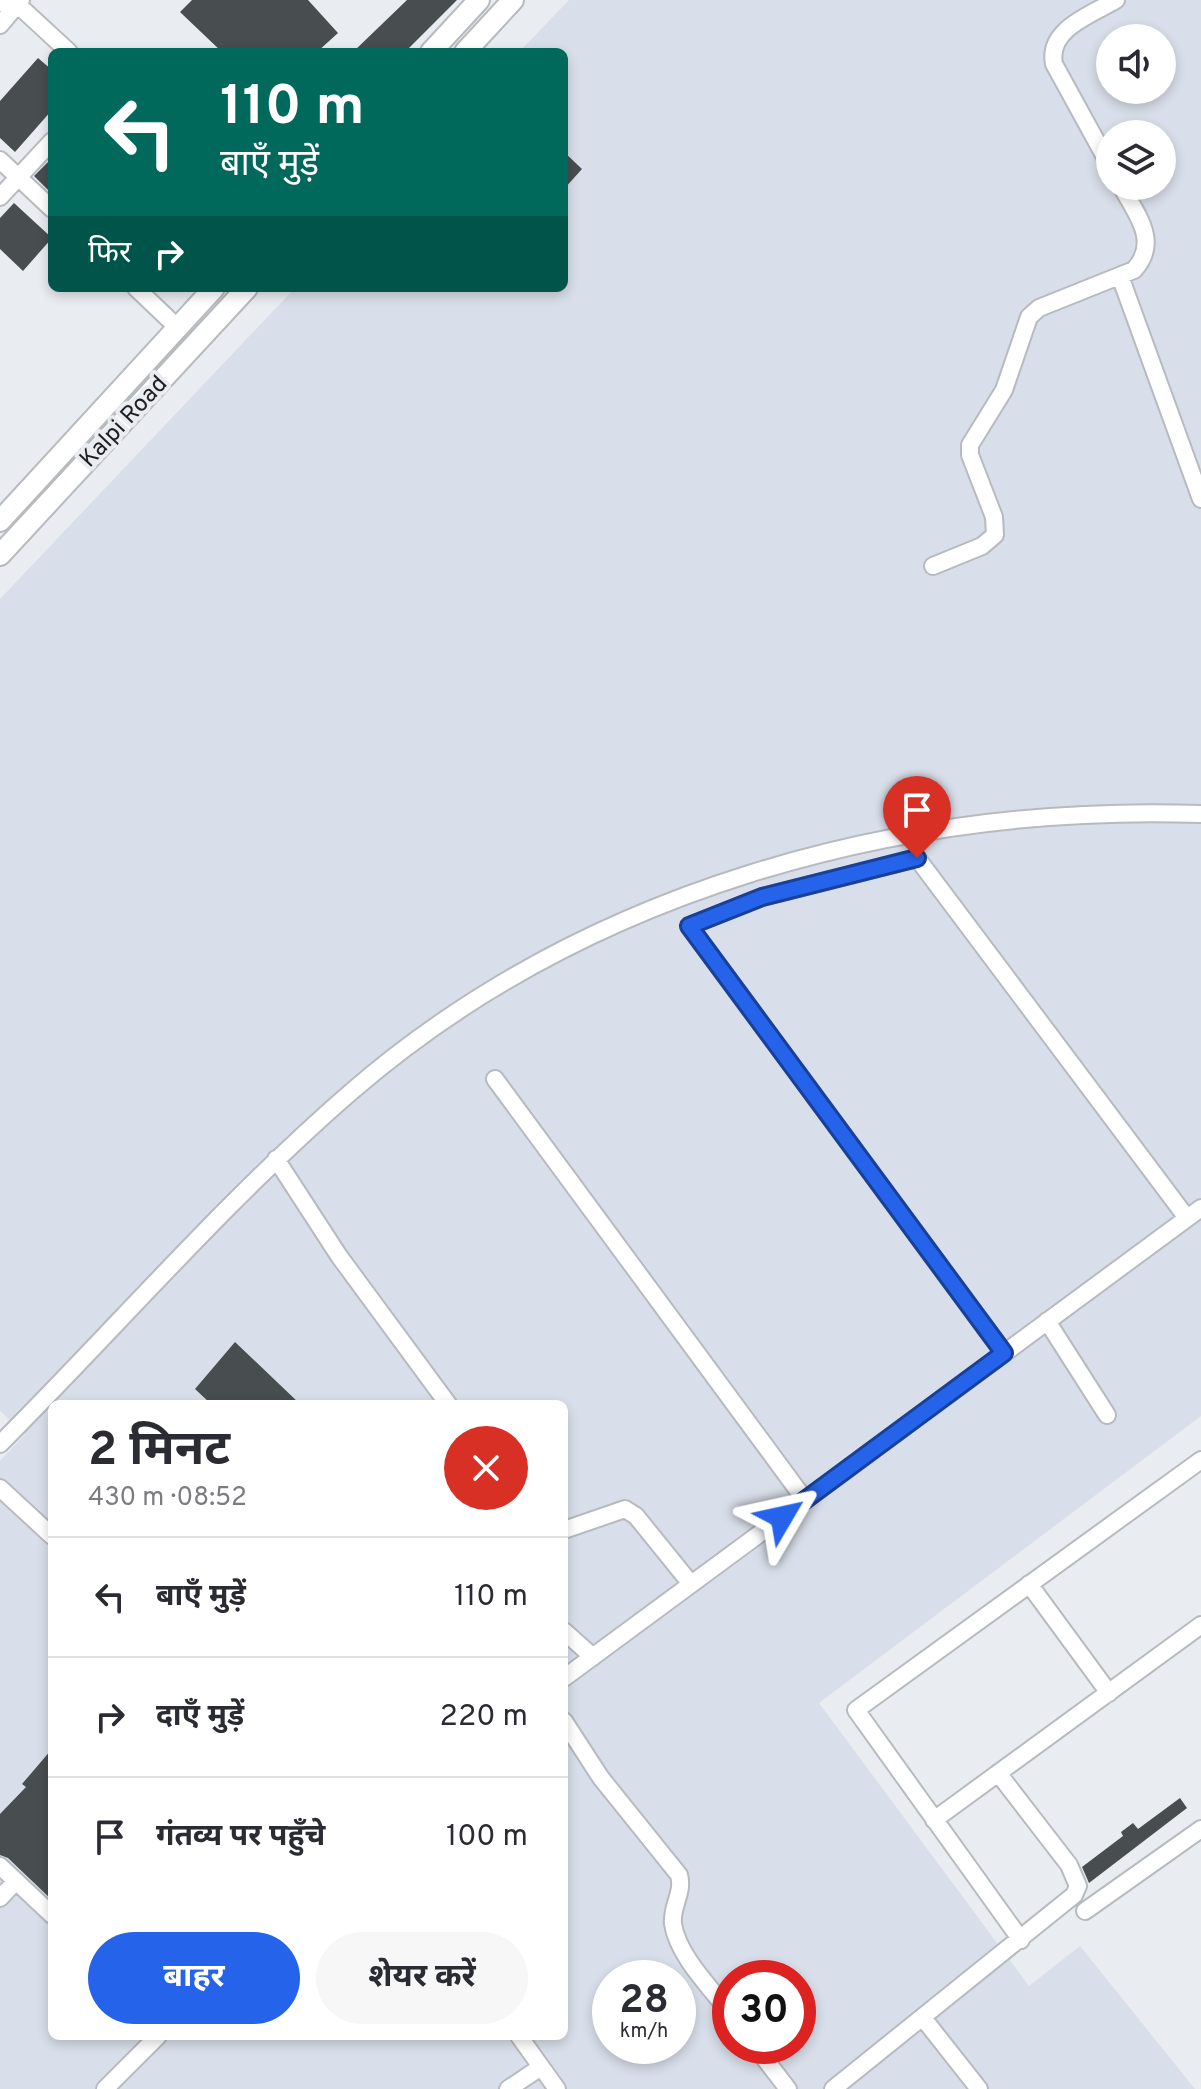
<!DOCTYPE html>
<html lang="hi">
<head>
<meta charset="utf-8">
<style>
	body { margin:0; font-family:Overpass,"Noto Sans Devanagari",sans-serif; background:#f7f7f7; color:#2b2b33; height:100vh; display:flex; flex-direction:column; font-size:30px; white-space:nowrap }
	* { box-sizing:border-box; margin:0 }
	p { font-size:26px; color:#7c7c81 }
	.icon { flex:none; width:44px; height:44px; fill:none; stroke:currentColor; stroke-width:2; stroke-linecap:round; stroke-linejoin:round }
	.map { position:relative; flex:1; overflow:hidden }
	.sheet { position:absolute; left:48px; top:1400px; width:520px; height:640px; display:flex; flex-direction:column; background:#fff; border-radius:12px; box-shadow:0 4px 12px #0003 }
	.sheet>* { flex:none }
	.guide { position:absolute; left:48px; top:48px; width:520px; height:244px; border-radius:12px; box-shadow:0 4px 12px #0003; background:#00695c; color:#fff; overflow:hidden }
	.buttons { position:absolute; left:1096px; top:24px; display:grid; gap:16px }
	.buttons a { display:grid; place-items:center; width:80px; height:80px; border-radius:50%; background:#fff; box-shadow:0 4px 12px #0003; font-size:40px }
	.speed { position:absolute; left:592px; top:1960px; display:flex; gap:16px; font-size:40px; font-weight:700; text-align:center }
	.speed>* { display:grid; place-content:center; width:104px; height:104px; border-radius:50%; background:#fff; box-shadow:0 4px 12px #0003; line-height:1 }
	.speed small { font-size:20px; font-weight:400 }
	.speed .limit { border:12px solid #d22; background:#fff; color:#111 }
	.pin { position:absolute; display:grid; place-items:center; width:68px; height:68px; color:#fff; margin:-82px -34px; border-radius:50% 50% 50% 0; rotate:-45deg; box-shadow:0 0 8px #0007 }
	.pin .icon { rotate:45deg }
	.me { position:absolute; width:88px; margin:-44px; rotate:54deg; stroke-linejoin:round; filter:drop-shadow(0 0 6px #0008) }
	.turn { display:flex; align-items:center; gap:28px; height:168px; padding:0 40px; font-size:36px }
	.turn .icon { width:104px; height:104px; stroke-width:2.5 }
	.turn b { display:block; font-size:56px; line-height:68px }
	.then { display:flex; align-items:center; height:76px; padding:0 40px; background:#0003; gap:16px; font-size:30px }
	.round { display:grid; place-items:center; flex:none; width:84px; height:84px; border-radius:42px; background:#f7f7f7 }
	.overview { display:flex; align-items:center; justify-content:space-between; height:136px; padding:0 40px }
	h1 { font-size:48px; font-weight:700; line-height:60px }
	.button { display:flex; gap:16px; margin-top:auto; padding:16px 40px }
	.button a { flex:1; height:92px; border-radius:48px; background:#2563eb; color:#fff; font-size:32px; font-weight:700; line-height:92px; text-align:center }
	.button a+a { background:#f7f7f7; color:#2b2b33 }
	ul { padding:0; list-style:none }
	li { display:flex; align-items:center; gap:24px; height:120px; padding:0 40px; border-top:2px solid #e1e1e2 }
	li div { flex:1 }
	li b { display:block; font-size:30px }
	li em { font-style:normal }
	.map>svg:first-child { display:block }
	.built { fill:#d9dfea; fill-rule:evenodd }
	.building { fill:#484d4f }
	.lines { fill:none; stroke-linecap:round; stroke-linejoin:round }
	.minor-casing { stroke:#b7babe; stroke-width:20 }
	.major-casing { stroke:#b7babe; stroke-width:24 }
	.minor { stroke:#fff; stroke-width:16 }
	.major { stroke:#fff; stroke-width:20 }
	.route-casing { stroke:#184099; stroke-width:20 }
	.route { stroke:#2563eb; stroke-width:14 }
	.labels { text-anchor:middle; stroke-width:8; stroke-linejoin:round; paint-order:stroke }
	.street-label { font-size:24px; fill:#1e1f21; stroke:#e9ecf1 }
</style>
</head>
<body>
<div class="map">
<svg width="1201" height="2089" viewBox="0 0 1201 2089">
	<rect width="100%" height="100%" fill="#e9ecf1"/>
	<path class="built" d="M 569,0 L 1201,0 L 1201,1416 L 819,1703 L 1029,1986 L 1080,1946 L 1195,2089 L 0,2089 L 0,1461 L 25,1434 L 0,1411 L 0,599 L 295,288 L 564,288 L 564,52 L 519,52 ZM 1110,38 L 1162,38 L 1162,90 L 1110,90 ZM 1110,134 L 1162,134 L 1162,186 L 1110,186 ZM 52,1404 L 564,1404 L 564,2036 L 52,2036 ZM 610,1978 L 678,1978 L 678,2046 L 610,2046 ZM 730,1978 L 798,1978 L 798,2046 L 730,2046 Z"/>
	<path class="building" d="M 192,0 L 308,0 L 338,33 L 317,52 L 222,52 L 180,12 Z
		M 407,0 L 457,0 L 405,52 L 353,52 Z
		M 38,58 L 52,70 L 52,110 L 15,152 L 0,138 L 0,101 Z
		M 564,152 L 582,169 L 564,189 Z
		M 52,158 L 52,194 L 34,176 Z
		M 14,203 L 52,238 L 23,271 L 0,249 L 0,218 Z
		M 235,1342 L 300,1404 L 211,1404 L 195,1389 Z
		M 52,1749 L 52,1900 L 8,1858 L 0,1855 L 0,1814 L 26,1787 L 22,1784 Z
		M 1180,1798 L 1187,1808 L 1089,1883 L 1082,1867 L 1123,1836 L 1121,1832 L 1133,1823 L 1138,1829 Z"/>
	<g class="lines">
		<defs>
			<path id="minor" d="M 0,3 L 17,4 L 69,52
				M 0,25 L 21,0
				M 0,160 L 52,209
				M 1110,166 L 1054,64 C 1047,29 1091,15 1116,0
				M 0,197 L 52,141
				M 1120,276 L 1201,499
				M 136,288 L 178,328
				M 933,566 L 982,546 L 995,535 L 994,517 L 970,455 L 970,445 L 1004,390 L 1029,317 L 1039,308 L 1134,270 C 1160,242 1137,215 1121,186
				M 495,1079 L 805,1500
				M 276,1159 L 339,1256 L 448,1404
				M 1047,1321 L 1107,1415
				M 1004,1353 L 689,926 L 762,897 L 917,858 L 1187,1218
				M 0,1444 C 117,1327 225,1201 351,1092 C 583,891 898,804 1201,814
				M 0,1488 L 52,1536
				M 564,1530 L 625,1509 L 636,1516 L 691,1584
				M 1029,1584 L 1109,1693
				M 564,1631 L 593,1657
				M 564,1678 L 1201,1208
				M 564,1721 L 601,1778 L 679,1875 C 684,1893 671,1906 673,1924 C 678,1956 711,1988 730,2013
				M 934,1820 L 1201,1625
				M 0,1866 L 52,1915
				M 0,1898 L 16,1881
				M 1085,1911 L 1201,1829
				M 1021,1940 L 856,1710 L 1201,1460
				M 923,2018 L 979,2089
				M 519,2036 L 557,2089
				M 755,2046 L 788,2089
				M 105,2089 L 158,2036
				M 508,2089 L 541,2067
				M 833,2089 L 1074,1895 L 1078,1886 L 1069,1865 L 998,1773"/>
			<path id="major" d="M 431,52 L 479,0
				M 465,52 L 513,0
				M 0,521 L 214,288
				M 0,555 L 247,288"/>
		</defs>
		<use href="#minor" class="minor-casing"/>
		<use href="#major" class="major-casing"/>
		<use href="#minor" class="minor"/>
		<use href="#major" class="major"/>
	</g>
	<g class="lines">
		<defs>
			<path id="route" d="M 782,1517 L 1004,1353 L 689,926 L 762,897 L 917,858"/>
		</defs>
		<use href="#route" class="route-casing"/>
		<use href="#route" class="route"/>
	</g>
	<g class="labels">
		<g class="street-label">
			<text transform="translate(123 421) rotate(-47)" y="8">Kalpi Road</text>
		</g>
	</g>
</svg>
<div class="buttons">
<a><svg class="icon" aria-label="sound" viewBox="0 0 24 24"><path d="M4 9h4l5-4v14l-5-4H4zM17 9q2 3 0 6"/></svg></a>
<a><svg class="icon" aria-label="layers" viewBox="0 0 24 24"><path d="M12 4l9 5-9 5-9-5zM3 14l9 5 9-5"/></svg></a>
</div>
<div class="speed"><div>28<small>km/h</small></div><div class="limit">30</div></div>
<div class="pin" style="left:917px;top:858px;background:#d93025"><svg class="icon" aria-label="arrive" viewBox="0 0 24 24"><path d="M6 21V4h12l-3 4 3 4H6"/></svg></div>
<svg class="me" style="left:782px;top:1517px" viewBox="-20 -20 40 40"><path d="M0-17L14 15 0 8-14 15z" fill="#2563eb" stroke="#fff" stroke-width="4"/></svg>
<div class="guide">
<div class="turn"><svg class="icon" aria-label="left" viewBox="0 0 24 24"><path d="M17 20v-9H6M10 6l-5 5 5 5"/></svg><div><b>110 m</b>बाएँ मुड़ें</div></div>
<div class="then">फिर<svg class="icon" aria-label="right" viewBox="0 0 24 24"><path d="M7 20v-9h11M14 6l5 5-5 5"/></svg></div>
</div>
<section class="sheet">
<div class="overview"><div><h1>2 मिनट</h1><p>430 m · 08:52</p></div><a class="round" style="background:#d93025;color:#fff"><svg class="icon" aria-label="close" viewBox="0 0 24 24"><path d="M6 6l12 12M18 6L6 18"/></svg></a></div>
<ul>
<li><svg class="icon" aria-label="left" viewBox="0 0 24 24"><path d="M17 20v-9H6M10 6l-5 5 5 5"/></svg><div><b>बाएँ मुड़ें</b></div><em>110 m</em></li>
<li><svg class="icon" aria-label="right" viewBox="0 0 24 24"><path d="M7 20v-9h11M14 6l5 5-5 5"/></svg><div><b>दाएँ मुड़ें</b></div><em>220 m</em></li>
<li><svg class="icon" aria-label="arrive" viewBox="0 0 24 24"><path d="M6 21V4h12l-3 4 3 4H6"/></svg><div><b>गंतव्य पर पहुँचे</b></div><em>100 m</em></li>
</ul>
<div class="button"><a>बाहर</a><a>शेयर करें</a></div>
</section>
</div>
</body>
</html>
